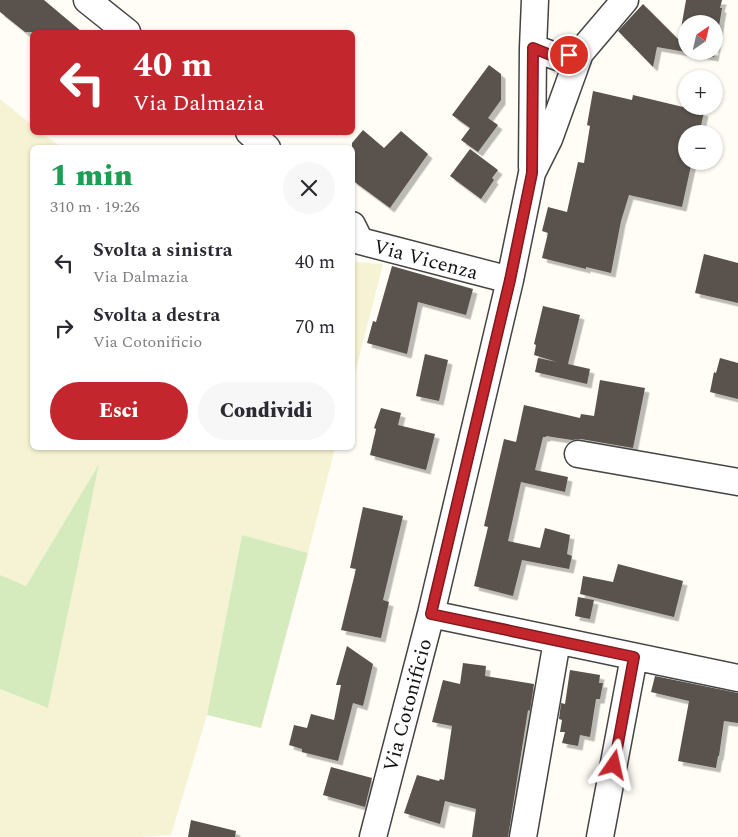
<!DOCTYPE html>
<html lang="it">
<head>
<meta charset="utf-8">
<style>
	body { margin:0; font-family:Spectral,serif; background:#f7f7f7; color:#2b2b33; height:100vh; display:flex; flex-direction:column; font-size:19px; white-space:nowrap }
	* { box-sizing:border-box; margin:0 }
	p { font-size:16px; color:#7c7c81 }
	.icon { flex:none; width:28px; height:28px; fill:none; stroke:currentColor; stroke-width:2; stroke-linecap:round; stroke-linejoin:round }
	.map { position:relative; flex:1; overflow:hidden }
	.drawer { position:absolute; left:30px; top:145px; width:325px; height:305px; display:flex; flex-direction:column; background:#fff; border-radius:8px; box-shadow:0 1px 4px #0004 }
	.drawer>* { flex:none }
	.top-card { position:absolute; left:30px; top:30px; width:325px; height:105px; border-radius:8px; box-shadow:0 1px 4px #0004; background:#c4262e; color:#fff; overflow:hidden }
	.needle { width:32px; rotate:34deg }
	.controls { position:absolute; left:678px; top:15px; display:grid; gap:10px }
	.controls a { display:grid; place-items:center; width:45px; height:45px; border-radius:50%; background:#fff; box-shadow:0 1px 4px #0004; font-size:25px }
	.pin { position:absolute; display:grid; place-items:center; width:42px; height:42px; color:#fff; margin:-21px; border:2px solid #fff; border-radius:50%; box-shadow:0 1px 5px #0007 }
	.me { position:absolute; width:55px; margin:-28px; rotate:11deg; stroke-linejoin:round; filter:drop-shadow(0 0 4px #0008) }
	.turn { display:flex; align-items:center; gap:18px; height:105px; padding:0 20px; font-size:22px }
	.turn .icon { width:65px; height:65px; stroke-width:2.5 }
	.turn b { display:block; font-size:35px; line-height:42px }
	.round { display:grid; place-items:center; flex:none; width:52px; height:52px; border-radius:26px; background:#f7f7f7 }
	.overview { display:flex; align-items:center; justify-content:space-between; height:85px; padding:0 20px }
	h1 { font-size:30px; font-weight:800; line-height:38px; color:#1e9e55 }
	.primary-button { display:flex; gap:10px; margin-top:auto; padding:10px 20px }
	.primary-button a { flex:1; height:58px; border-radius:30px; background:#c4262e; color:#fff; font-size:20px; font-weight:800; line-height:58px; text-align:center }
	.primary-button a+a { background:#f7f7f7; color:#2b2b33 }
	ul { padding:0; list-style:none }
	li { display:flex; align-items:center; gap:15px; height:65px; padding:0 20px }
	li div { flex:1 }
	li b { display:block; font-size:19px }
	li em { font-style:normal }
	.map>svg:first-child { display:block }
	.farmland { fill:#f6f3d4 }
	.green { fill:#d5ebbd }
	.building { fill:#5a524d; fill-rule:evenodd; filter:url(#shadow) }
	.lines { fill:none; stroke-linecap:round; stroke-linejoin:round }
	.minor-casing { stroke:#444; stroke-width:29 }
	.minor { stroke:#fff; stroke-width:26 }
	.route-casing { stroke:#7f191e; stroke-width:12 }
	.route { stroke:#c4262e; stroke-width:9 }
	.labels { text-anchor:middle; stroke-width:5; stroke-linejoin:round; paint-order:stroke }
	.street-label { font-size:20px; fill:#111; stroke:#fff }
</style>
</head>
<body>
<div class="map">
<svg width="738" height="837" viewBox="0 0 738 837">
	<defs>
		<filter id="shadow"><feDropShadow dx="4.5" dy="4.5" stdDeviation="0" flood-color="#0004"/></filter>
	</defs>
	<rect width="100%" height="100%" fill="#fffdf5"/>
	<path class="farmland" d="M 0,99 L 32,125 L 32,132 L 42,133 L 61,147 L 32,148 L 32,448 L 335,448 L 308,553 L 242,535 L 207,715 L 171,835 L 140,837 L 0,837 L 0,689 L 48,708 L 98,466 L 26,586 L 0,575 Z
		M 353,262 L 383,264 L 353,381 L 352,262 Z"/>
	<path class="green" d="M 99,464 L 48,708 L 0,689 L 0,575 L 26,586 Z
		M 242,535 L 308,553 L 261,728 L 207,715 Z"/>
	<path class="building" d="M 0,0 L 44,0 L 82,32 L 25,32 L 0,12 Z
		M 686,0 L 722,0 L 720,8 L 722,8 L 714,57 L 657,47 L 653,67 L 618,31 L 643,4 L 679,40 ZM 686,24 L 714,24 L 714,51 L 686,51 Z
		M 489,65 L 501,74 L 501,100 L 488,118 L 498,125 L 478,152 L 461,140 L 470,128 L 452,115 Z
		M 593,91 L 632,100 L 633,95 L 704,112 L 699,134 L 686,134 L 686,161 L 692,161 L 682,207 L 629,195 L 621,221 L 611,273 L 586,267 L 586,269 L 542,258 L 548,233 L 542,231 L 548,207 L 567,212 L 578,162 L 584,163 L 590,126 L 587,125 Z
		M 363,130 L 384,148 L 401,131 L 428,154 L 390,208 L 352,180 L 352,143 Z
		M 470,149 L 498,170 L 492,178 L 494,180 L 481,199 L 450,176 Z
		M 704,254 L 738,263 L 738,303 L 695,293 Z
		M 392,266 L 473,289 L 466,315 L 418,302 L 407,354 L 367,343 L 373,321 L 376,322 Z
		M 543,306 L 580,315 L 568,364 L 590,369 L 587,384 L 535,372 L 538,358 L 557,362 L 534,355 L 536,345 L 534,344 Z
		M 425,354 L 448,360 L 439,401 L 416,396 Z
		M 720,358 L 738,363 L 738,399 L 710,392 L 714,372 L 716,373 Z
		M 600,380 L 645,388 L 633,448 L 581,439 L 572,440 L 546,436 L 546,437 L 543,437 L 535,470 L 568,477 L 565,492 L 521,482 L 508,541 L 540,548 L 545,528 L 570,535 L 567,554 L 572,556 L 569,569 L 522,560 L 513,596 L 474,586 L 488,527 L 484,526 L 504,439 L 516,442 L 524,405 L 580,418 L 581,414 L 594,416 Z
		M 381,408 L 401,413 L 398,425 L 435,434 L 426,470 L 370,455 L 376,429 L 374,428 Z
		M 363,507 L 403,516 L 383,600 L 389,602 L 381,638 L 341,630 L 356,569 L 350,568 Z
		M 618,564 L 683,581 L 674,617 L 580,594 L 583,576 L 613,582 Z
		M 578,597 L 594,600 L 590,619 L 575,616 Z
		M 347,646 L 373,664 L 363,706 L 353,703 L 338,761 L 302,752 L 302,749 L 289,745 L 294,725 L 307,728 L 311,714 L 334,720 L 341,685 L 336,685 Z
		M 463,663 L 486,666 L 485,676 L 534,684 L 530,711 L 528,710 L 508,837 L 472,837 L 476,809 L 445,801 L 440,824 L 404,813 L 417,775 L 439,781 L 440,779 L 444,780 L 452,726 L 432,722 L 443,680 L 460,684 Z
		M 570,670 L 600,675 L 599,683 L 603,683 L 600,699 L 596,699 L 590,737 L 580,735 L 578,746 L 562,743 L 565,732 L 560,732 L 562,720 L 559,719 L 561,703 L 565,704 Z
		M 655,676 L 738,693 L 738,723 L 724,721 L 719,756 L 718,756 L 716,768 L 678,761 L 689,701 L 651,692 Z
		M 331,767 L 372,778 L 365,807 L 323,795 Z
		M 191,820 L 236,831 L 235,837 L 188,837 Z"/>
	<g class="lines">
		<defs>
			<path id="minor" d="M 87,0 L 127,32
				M 533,48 L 558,57 L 580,53
				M 249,132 L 267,148
				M 532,167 L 533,48 L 535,0
				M 352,225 L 360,241 L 510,280
				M 578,454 L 738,482
				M 431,614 L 738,678
				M 373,837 L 431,614 L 510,280 L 532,173 L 549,139 L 580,53 L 625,0
				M 523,837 L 557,641
				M 600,837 L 634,657"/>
		</defs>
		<use href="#minor" class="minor-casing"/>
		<use href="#minor" class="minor"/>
	</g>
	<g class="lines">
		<defs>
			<path id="route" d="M 569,55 L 558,58 L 533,48 L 532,173 L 510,280 L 431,614 L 634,657 L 614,765"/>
		</defs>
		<use href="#route" class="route-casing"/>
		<use href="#route" class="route"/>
	</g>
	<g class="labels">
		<g class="street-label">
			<text transform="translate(426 259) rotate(15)" y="7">Via Vicenza</text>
			<text transform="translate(407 705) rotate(-75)" y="7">Via Cotonificio</text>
		</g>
	</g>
</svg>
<div class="controls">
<a><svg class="needle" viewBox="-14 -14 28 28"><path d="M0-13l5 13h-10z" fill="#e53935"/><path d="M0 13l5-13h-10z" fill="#7c7c81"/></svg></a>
<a>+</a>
<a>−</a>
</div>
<div class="pin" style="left:569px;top:55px;background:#d93025"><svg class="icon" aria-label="arrive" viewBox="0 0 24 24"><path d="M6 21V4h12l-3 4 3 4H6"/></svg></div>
<svg class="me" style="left:614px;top:765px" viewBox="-20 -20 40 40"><path d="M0-17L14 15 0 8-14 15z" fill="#c4262e" stroke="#fff" stroke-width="4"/></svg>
<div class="top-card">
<div class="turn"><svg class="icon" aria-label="left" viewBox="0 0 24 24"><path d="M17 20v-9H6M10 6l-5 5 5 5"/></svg><div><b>40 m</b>Via Dalmazia</div></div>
</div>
<section class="drawer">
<div class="overview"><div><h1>1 min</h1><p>310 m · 19:26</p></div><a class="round"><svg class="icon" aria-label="close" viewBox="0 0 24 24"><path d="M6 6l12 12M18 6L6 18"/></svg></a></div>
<ul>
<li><svg class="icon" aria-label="left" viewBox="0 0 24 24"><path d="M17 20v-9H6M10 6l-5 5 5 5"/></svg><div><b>Svolta a sinistra</b><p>Via Dalmazia</p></div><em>40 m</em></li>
<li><svg class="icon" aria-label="right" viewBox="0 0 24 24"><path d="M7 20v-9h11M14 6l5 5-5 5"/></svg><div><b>Svolta a destra</b><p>Via Cotonificio</p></div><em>70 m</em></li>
</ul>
<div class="primary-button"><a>Esci</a><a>Condividi</a></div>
</section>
</div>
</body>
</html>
